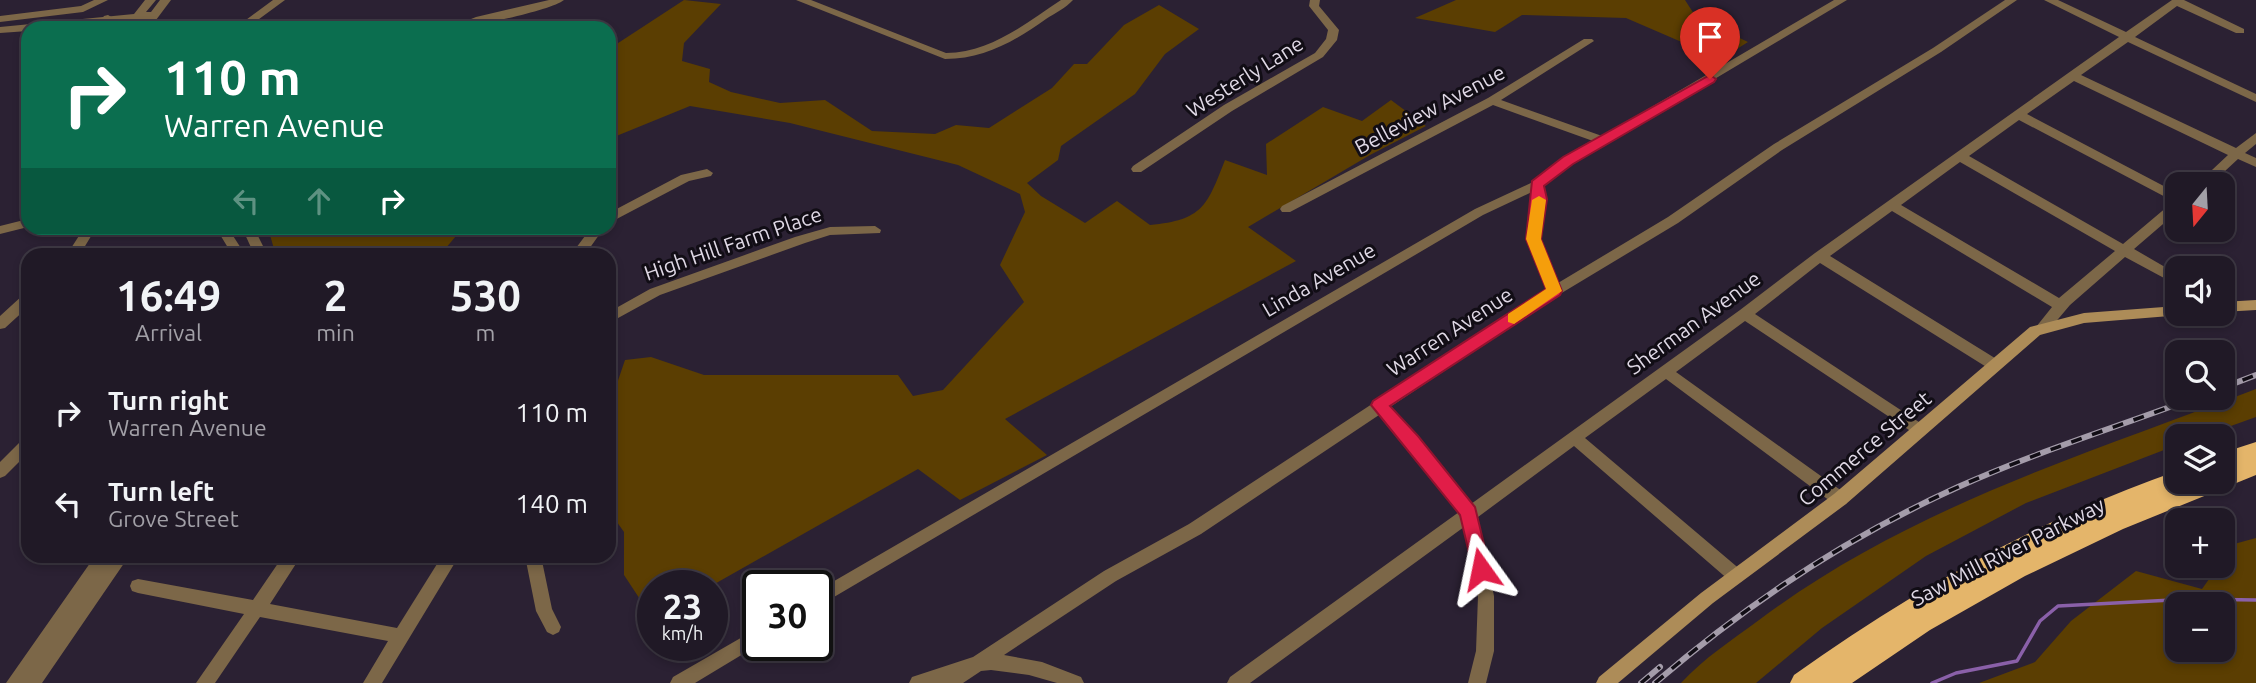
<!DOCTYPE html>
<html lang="en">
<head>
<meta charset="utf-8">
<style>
	body { margin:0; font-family:Ubuntu,sans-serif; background:#28222e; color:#f1f3f6; height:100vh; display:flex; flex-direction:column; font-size:26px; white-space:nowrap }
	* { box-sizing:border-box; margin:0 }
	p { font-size:23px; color:#a2a0a7 }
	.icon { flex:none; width:38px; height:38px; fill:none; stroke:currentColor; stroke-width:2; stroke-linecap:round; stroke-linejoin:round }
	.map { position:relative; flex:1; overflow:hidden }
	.drawer { position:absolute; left:21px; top:248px; width:595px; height:315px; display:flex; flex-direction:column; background:#201926; border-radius:21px; box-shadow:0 4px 10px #0003,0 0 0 2px #3d3843 }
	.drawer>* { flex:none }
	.top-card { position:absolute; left:21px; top:21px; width:595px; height:214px; border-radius:21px; box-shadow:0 4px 10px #0003,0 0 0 2px #3d3843; background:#0b6e4f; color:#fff; overflow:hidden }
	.needle { width:46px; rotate:198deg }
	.tools { position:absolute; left:2165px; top:172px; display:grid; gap:14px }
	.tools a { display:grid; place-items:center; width:70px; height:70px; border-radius:14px; background:#201926; box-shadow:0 4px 10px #0003,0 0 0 2px #3d3843; font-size:35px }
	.speed { position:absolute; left:637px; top:570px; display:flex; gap:14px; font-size:35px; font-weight:700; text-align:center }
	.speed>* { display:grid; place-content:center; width:91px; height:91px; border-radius:50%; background:#201926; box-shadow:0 4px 10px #0003,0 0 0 2px #3d3843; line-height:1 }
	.speed small { font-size:18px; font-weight:400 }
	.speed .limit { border:4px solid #111; border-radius:10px; background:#fff; color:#111 }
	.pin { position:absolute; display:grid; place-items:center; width:60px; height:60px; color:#fff; margin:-72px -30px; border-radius:50% 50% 50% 0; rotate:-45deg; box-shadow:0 0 7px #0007 }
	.pin .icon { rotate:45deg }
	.me { position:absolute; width:77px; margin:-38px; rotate:348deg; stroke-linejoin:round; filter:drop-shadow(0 0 5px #0008) }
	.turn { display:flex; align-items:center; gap:24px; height:147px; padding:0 28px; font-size:32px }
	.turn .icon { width:91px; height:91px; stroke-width:2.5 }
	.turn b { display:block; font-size:49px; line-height:60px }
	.lanes { display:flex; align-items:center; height:66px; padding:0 28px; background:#0003; justify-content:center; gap:35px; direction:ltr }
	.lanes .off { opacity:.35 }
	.eta { display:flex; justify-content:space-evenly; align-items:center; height:119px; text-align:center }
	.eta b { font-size:42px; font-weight:700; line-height:49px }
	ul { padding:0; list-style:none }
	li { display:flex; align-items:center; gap:21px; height:91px; padding:0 28px }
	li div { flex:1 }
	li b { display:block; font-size:26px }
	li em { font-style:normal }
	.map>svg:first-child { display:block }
	.green { fill:#5b3e02; fill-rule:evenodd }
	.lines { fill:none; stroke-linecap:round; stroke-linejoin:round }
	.stream { stroke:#8a60a9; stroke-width:3.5 }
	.minor { fill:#7c6748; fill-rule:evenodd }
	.tertiary { fill:#7c6748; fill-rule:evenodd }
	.secondary { fill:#ad8c58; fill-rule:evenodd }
	.trunk { fill:#e4b56a; fill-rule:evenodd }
	.rail-casing { stroke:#a49caa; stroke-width:6 }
	.rail { stroke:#110d15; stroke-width:3.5; stroke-dasharray:11; stroke-linecap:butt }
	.route { fill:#e11d48; stroke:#92132f; stroke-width:2 }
	.slow { fill:#f59e0b }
	.labels { text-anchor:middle; stroke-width:6; stroke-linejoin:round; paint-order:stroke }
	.street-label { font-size:21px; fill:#dfd8e5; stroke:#110d15 }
</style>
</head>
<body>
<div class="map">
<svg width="2256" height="683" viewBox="0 0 2256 683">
	<rect width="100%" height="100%" fill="#2b2133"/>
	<path class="green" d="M 684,0 L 721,4 L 684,43 L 682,61 L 710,69 L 709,82 L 731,92 L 780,103 L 825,100 L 872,131 L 935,134 L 956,125 L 989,128 L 1052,88 L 1074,64 L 1087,64 L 1124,25 L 1159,5 L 1199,29 L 1165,54 L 1135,94 L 1061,146 L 1058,160 L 1027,183 L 1041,196 L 1085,223 L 1117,201 L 1150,225 C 1203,220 1207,206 1225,160 L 1267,175 L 1266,144 L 1323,107 L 1362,121 L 1391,100 L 1426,126 L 1370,155 L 1248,227 L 1296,261 L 1005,419 L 1047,455 L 960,500 L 918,469 L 711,586 L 653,586 L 653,619 L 624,575 L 624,532 L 609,511 L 609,407 L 625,360 L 651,357 L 704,375 L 898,375 L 913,396 L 943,390 L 1024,302 L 1000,265 L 1025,212 L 1020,194 L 958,165 L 790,123 L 690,106 L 609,139 L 609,49 Z
		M 1456,0 L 1685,0 L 1696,17 L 1748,42 L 1721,59 L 1626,18 L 1522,15 L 1495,32 L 1415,18 Z
		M 268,228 L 450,228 L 456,236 L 440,255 L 276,256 Z
		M 2256,389 L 2256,417 L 2203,436 L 2177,436 L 2177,445 L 2026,503 L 1926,556 L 1822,628 L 1756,683 L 1681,683 C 1704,658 1732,640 1759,620 C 1910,507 2082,456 2256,389 Z
		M 2256,538 L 2256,683 L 1979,683 L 2035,662 L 2071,621 L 2136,571 L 2202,589 L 2219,565 L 2222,565 L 2234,544 ZM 2177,604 L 2222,604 L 2222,649 L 2177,649 Z"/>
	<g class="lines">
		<path class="stream" d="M 1932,683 L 1956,673 L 2017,661 L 2040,621 L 2058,606 L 2191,599 L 2256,600"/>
		<path class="minor" d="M 94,0 L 108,0 L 83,12 L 0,22 L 0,16 L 81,6 Z
			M 273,0 L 285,0 L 247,28 L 235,28 Z
			M 549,0 L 564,0 C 550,11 468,28 449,28 L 476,17 Z
			M 796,0 L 811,0 L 946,53 C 991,52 1025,24 1061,0 L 1073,0 C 1066,8 1055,13 1046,19 C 1015,41 984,59 945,59 Z
			M 1310,0 L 1320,0 L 1319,6 L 1339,30 L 1337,40 L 1323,57 L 1232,111 L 1141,172 L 1133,172 L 1131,169 L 1133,166 L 1224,105 L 1315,53 L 1326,39 L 1328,30 L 1309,6 Z
			M 1834,0 L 1847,0 L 1572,164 L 1544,186 L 1546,199 L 1539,239 L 1558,283 L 1668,217 L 1774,144 L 1933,48 L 2005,0 L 2017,0 L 1941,52 L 1782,150 L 1678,223 L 1560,294 L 1390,407 L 1417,436 L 1471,504 L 1740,310 L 1815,253 L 2119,37 L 2044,0 L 2058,0 L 2126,32 L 2172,0 L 2184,0 L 2244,29 L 2244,33 L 2236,33 L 2177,6 L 2135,37 L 2256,94 L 2256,102 L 2128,42 L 2081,75 L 2236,148 L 2256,133 L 2256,144 L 2245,153 L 2256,158 L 2256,167 L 2238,159 L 2211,184 L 2197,184 L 2228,155 L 2074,81 L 2027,114 L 2177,193 L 2177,212 L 2134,249 L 2177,274 L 2177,285 L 2125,257 L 2070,305 L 2048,331 L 2043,332 L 2036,327 L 2052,307 L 1892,211 L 1830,256 L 1998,360 L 2000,364 L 1998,368 L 1988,368 L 1820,263 L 1755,314 L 1925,426 L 1927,430 L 1925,434 L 1915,434 L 1745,321 L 1676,372 L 1846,494 L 1848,499 L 1846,504 L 1840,506 L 1834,504 L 1666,379 L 1585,438 L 1742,571 L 1744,576 L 1742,581 L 1736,583 L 1730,581 L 1574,446 L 1478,517 L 1494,596 L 1494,651 L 1486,683 L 1468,683 L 1476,651 L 1478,596 L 1464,527 L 1250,683 L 1227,683 L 1230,677 L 1459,512 L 1407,444 L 1379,415 L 1201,534 L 1116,581 L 1004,655 L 1042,662 L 1081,677 L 1084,683 L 1057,683 L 1029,675 L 991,670 L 981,671 L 963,683 L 909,683 L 912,677 L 973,657 L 1104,571 L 1189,524 L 1372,404 L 1374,401 L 1380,399 L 1548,289 L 1527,239 L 1534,199 L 1532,192 L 1483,215 L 817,607 L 817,591 L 1475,209 L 1533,182 L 1564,158 L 1593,141 L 1493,105 L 1290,212 L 1282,212 L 1280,209 L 1282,206 L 1488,98 L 1584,39 L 1592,39 L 1594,41 L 1501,100 L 1602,136 ZM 2019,120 L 2173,201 L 2174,201 L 2123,244 L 1969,156 ZM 1960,162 L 2115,251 L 2059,298 L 1901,205 Z
			M 108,15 L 113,18 L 106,28 L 95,28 L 104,16 Z
			M 28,101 L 28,111 L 22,111 L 22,105 Z
			M 707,169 L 713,173 L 711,176 L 689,181 L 609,223 L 609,213 L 681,175 Z
			M 28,219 L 28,227 L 0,234 L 0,226 Z
			M 875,226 L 881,230 L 880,233 L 830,235 L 805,243 L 660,295 L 609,323 L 609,312 L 650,289 L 795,237 L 830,227 Z
			M 84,228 L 96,228 L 79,256 L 66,256 Z
			M 591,228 L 604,228 L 584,256 L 570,256 Z
			M 28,294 L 28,307 L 5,328 L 0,329 L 0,316 L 23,295 Z
			M 28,437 L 28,453 L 5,476 L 0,478 L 0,462 L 23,439 Z
			M 283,556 L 301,556 L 270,604 L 397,628 L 442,556 L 459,556 L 382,683 L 363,683 L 388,641 L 260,617 L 215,683 L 196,683 L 244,614 L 138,593 L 132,591 L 130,586 L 132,581 L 138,579 L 253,600 Z
			M 525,556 L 541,556 L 552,609 L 561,627 L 559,632 L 553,635 L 547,632 L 536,611 Z
			M 758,628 L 758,645 L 695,683 L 670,683 L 673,677 Z"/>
		<path class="tertiary" d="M 145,0 L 156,0 L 146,12 L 151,12 L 160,0 L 171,0 L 150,28 L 139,28 L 145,19 L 141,19 L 134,28 L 123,28 L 128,21 L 54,28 L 28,28 L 28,31 L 0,33 L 0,27 L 134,14 Z
			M 216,228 L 228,228 L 246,256 L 233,256 Z
			M 242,228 L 254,228 L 268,256 L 255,256 Z
			M 95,556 L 129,556 L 42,683 L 6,683 Z"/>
		<path class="secondary" d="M 2256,300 L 2256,310 L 2222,312 L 2222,302 Z
			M 2177,306 L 2177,313 L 2182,315 L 2084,323 L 2040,335 L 1846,504 L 1713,603 L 1618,683 L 1596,683 L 1599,677 L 1701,593 L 1834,494 L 2030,327 L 2084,313 Z"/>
		<path class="trunk" d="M 2256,442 L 2256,475 L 2123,529 L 2025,576 L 1930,630 L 1852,683 L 1790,683 L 1794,675 C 1910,592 2041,518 2177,471 L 2177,481 L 2187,481 L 2186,483 L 2222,481 L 2222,453 Z"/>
		<defs>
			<path id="rail" d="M 2222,388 L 2256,375
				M 1641,683 L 1660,667
				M 1655,683 C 1747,604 1847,537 1958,487 C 2036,452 2117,427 2197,397"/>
		</defs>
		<use href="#rail" class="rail-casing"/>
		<use href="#rail" class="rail"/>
	</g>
	<path class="route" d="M 1710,75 L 1716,79 L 1714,82 L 1573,164 L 1544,186 L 1547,199 L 1541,239 L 1562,291 L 1560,295 L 1390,406 L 1418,436 L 1475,507 L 1490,569 L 1487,574 L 1474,574 L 1460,515 L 1371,405 L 1373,401 L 1546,289 L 1526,239 L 1532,181 L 1563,157 Z"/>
	<path class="slow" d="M 1539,196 L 1546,200 L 1541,239 L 1562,291 L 1514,324 L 1508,322 L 1508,314 L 1546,289 L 1526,239 L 1532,200 Z"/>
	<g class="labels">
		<g class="street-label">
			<text transform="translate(1245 77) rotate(-32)" y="7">Westerly Lane</text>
			<text transform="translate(1430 110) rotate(-28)" y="7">Belleview Avenue</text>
			<text transform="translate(733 244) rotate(-19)" y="7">High Hill Farm Place</text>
			<text transform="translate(1319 280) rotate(-30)" y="7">Linda Avenue</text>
			<text transform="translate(1694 323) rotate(-36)" y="7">Sherman Avenue</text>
			<text transform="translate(1450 332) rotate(-33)" y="7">Warren Avenue</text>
			<text transform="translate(1865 449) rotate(-40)" y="7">Commerce Street</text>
			<text transform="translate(2008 552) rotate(-27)" y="7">Saw Mill River Parkway</text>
		</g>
	</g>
</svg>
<div class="tools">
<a><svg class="needle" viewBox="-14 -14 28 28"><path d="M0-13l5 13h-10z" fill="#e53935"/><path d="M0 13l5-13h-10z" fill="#a2a0a7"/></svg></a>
<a><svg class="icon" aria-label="sound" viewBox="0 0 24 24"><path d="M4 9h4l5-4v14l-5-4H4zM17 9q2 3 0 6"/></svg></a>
<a><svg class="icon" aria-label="search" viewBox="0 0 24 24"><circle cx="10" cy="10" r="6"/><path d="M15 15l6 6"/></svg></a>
<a><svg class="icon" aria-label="layers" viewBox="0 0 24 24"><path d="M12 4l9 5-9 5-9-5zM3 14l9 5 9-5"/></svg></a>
<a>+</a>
<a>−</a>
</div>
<div class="speed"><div>23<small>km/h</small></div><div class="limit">30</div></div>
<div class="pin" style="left:1710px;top:79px;background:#d93025"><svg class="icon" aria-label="arrive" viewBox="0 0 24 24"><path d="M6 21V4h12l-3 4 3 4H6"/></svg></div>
<svg class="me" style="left:1481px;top:569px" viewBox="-20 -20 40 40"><path d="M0-17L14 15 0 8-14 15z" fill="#e11d48" stroke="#fff" stroke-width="4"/></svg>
<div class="top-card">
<div class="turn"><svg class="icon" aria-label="right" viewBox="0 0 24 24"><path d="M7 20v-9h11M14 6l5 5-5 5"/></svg><div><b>110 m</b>Warren Avenue</div></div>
<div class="lanes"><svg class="icon off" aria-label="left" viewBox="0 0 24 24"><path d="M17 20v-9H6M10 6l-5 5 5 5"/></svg><svg class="icon off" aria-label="ahead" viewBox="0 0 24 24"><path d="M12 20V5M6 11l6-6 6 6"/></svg><svg class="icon" aria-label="right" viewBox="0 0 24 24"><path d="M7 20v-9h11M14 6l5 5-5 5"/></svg></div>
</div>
<section class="drawer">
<div class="eta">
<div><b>16:49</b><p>Arrival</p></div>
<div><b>2</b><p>min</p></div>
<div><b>530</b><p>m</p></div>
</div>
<ul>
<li><svg class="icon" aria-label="right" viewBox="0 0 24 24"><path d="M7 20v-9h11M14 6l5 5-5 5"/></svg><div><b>Turn right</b><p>Warren Avenue</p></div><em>110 m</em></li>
<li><svg class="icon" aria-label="left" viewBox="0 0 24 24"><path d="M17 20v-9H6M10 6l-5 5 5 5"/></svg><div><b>Turn left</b><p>Grove Street</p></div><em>140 m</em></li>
</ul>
</section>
</div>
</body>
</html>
